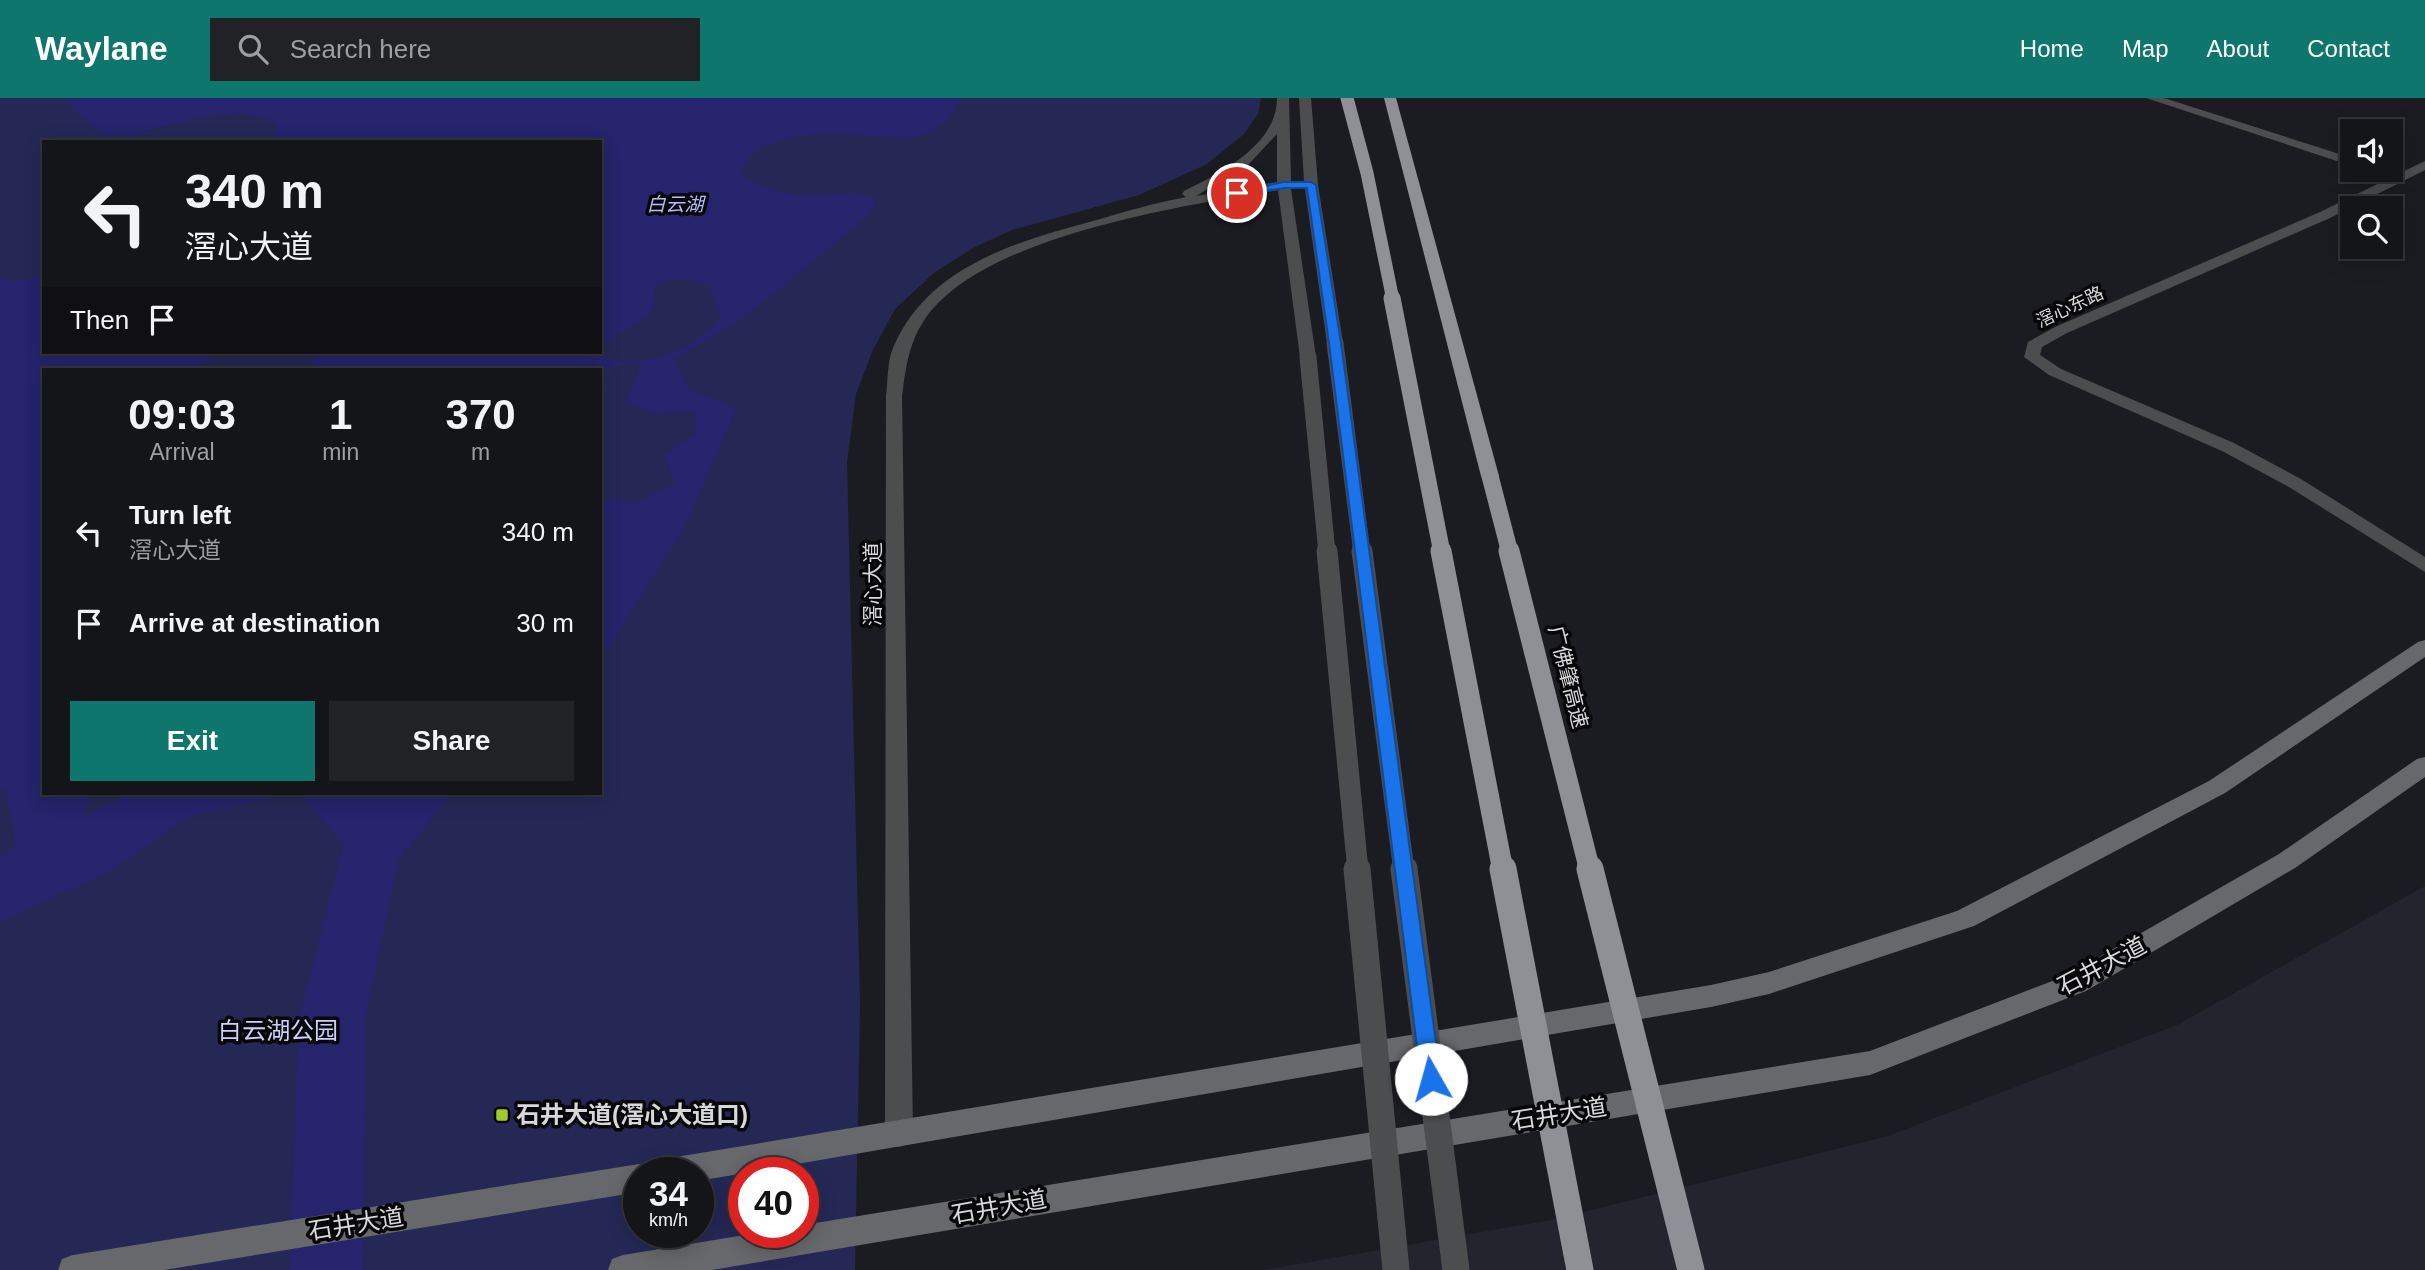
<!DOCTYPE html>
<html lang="en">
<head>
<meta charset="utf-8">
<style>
	body { margin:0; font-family:Helvetica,"Noto Sans SC",sans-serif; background:#212226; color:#f1f3f6; height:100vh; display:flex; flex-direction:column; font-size:26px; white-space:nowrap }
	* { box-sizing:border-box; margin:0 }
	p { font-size:23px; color:#9d9fa2 }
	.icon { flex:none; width:38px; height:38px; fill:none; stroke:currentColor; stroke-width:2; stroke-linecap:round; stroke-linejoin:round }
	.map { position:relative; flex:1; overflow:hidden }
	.panel { position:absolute; left:42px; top:270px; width:560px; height:427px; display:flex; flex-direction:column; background:#141519; border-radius:0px; box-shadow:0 4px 18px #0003,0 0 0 2px #333438 }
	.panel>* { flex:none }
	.hud { position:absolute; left:42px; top:42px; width:560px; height:214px; border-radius:0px; box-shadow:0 4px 18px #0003,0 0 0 2px #333438; background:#141519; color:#f1f3f6; overflow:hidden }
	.controls { position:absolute; left:2340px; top:21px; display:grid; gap:14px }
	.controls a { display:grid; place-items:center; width:63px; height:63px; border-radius:0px; background:#141519; box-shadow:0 4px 18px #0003,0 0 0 2px #333438; font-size:35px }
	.speed { position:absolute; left:623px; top:1059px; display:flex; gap:14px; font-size:35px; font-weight:700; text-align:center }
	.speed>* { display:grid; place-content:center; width:91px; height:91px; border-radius:50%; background:#141519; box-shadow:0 4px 18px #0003,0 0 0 2px #333438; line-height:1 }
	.speed small { font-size:18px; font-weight:400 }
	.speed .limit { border:10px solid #d22; background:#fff; color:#111 }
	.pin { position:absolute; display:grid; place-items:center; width:60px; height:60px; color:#fff; margin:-30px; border:4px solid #fff; border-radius:50%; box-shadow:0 2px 7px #0007 }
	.me { position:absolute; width:77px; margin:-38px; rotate:353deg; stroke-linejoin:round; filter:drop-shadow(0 0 5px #0008) }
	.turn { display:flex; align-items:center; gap:24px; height:147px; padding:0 28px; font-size:32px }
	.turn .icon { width:91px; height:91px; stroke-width:2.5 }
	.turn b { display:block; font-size:49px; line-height:60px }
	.then { display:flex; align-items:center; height:66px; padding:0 28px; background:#0003; gap:14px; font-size:26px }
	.eta { display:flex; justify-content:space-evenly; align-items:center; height:119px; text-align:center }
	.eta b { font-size:42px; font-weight:700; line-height:49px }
	.primary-button { display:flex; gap:14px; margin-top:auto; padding:14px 28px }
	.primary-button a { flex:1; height:80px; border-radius:0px; background:#0f766e; color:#fff; font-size:28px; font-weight:700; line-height:80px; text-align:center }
	.primary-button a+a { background:#212226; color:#f1f3f6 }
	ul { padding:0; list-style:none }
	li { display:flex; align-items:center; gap:21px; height:91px; padding:0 28px }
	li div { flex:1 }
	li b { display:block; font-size:26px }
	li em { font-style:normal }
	header { display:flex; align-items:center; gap:42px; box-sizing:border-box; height:98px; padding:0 35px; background:#0f766e; color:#fff }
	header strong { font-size:33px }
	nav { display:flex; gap:38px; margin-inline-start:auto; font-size:24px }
	.search { width:490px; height:63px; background:#212226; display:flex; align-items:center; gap:18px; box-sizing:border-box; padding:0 24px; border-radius:0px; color:#9d9fa2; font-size:26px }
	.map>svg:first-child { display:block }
	.built { fill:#22242e }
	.green { fill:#252855; fill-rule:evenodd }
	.water { fill:#25246c; fill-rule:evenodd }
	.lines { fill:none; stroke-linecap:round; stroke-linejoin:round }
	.river { fill:#25246c; fill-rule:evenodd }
	.minor { fill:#4c4d4f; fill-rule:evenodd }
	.tertiary { fill:#4c4d4f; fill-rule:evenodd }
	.secondary { fill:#67686c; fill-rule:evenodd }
	.motorway { fill:#8e9096; fill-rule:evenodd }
	.tertiary-bridge-far2 { stroke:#4c4d4f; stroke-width:17 }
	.tertiary-bridge-far1 { stroke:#4c4d4f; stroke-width:21 }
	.tertiary-bridge { stroke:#4c4d4f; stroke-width:27 }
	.motorway-bridge-far3 { stroke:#8e9096; stroke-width:13 }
	.motorway-bridge-far2 { stroke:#8e9096; stroke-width:17 }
	.motorway-bridge-far1 { stroke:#8e9096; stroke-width:21 }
	.motorway-bridge { stroke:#8e9096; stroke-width:27 }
	.route { fill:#1a73e8; stroke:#114b97; stroke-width:2 }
	.poi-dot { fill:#a0c92b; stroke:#070709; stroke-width:2.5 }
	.labels { text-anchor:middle; stroke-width:7; stroke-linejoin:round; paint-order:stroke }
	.far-street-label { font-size:18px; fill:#d8d8db; stroke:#070709 }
	.far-water-label { font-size:19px; font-style:italic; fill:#b3bdfd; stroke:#070709 }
	.street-label { font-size:21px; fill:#d8d8db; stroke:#070709 }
	.near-street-label { font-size:24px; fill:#d8d8db; stroke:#070709 }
	.near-park-label { font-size:24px; fill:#c8d0fb; stroke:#070709 }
	.near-poi-label { font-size:24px; font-weight:bold; fill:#d8d8db; stroke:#070709; text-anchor:start }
</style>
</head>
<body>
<header>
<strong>Waylane</strong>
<div class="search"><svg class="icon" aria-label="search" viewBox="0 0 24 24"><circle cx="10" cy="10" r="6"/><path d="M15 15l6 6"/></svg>Search here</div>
<nav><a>Home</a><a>Map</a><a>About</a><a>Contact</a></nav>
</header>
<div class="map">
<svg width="2425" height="1172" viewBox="0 0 2425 1172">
	<rect width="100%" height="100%" fill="#1b1c21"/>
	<path class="built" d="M 2425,788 L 2425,1172 L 1264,1172 L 1551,1122 L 1888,1038 L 2179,926 Z"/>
	<path class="green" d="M 0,0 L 1261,0 L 1258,16 L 1244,36 L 1207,66 L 1139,97 L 1012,132 L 975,149 L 935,174 L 895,211 L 873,252 L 856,296 L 847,364 L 860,906 L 855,1172 L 0,1172 ZM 44,44 L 600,44 L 600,254 L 44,254 ZM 44,271 L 600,271 L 600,695 L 44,695 ZM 639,1074 L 698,1074 L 698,1134 L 639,1134 ZM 744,1074 L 803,1074 L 803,1134 L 744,1134 Z"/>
	<path class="water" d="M 62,0 L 962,0 C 955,13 948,25 934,32 C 911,45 885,39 859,37 C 831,34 777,36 754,55 C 749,59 745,67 741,72 C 757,94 795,98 821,98 C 839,97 858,90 874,100 L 875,108 L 867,119 L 745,219 L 674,261 L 690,292 L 737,309 L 685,429 L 600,562 L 600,401 L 635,405 L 675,385 L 664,356 L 695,336 L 694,313 L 652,315 L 625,305 L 641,264 L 591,271 L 309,271 L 319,254 L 600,254 L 600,44 L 273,44 L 276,29 L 268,20 L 238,16 L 193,21 L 130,37 L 100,35 ZM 680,181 L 698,183 L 709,189 L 720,219 C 700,251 640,272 605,260 L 601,252 C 616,224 661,231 654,191 L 663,183 Z
		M 0,179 L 13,183 L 44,179 L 44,254 L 216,254 L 200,271 L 44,271 L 44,695 L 92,695 L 84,718 L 133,695 L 296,695 L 191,717 L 109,774 L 0,824 L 0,759 L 15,748 L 6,691 L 0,693 Z
		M 299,695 L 453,695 L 385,778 L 365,771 Z"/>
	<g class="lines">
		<path class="river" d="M 377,704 L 397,711 L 406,727 L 365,922 L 363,1172 L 289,1172 L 299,922 L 348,727 L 357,711 Z"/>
		<path class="minor" d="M 2146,0 L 2164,0 L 2352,60 L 2352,68 Z
			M 2425,63 L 2425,72 L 2330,120 L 2067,235 L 2042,249 L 2040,257 L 2061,271 L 2234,345 L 2301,381 L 2425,459 L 2425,474 L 2289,389 L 2222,353 L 2049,277 L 2024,259 L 2028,244 L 2055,229 L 2320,114 Z"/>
		<path class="tertiary" d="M 1277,0 L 1289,0 L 1291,83 L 1304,83 L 1299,0 L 1311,0 L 1318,87 L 1343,245 L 1341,248 L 1329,248 L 1327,245 L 1305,91 L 1291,91 L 1316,259 L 1314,262 L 1308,264 L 1300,259 L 1278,92 C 1182,108 987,137 927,218 C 909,243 906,268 902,298 L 913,1036 L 909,1045 L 899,1049 L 889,1045 L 885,1036 L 886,298 C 888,283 887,264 893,250 C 927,169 1015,144 1093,123 C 1124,114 1154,105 1186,99 L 1182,96 L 1184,93 C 1221,75 1277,47 1277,0 ZM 1277,36 L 1277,84 L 1196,98 L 1248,67 Z"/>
		<path class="secondary" d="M 2425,542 L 2425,559 L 2225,695 L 1974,828 L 1769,896 L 1711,909 L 698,1083 L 698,1074 L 656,1074 L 660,1064 L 670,1060 L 1711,887 L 1769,874 L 1957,813 L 2209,683 L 2418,544 Z
			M 2425,659 L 2425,679 L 2295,770 L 2086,893 L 1870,977 L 712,1172 L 608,1172 L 612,1161 L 623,1157 L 763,1134 L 803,1134 L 803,1127 L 1870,953 L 2068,877 L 2279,756 L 2417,661 Z
			M 639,1066 L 649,1070 L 651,1074 L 639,1074 L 639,1094 L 164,1172 L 58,1172 L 62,1161 L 73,1157 Z"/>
		<path class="motorway" d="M 1384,0 L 1396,0 L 1499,378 L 1496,382 L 1484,382 L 1481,378 Z"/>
		<path class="tertiary-bridge-far2" d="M 1335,245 L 1362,455
			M 1308,259 L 1327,455"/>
		<path class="tertiary-bridge-far1" d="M 1327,453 L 1358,773
			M 1362,453 L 1404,773"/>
		<path class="tertiary-bridge" d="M 1357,771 L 1396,1172
			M 1404,771 L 1456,1172"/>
		<path class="motorway-bridge-far3" d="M 1347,0 L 1367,75 L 1393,202"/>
		<path class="motorway-bridge-far2" d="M 1392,200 L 1442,455
			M 1490,378 L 1510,455"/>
		<path class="motorway-bridge-far1" d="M 1441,453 L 1503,773
			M 1509,453 L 1590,773"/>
		<path class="motorway-bridge" d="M 1503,771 L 1580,1172
			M 1590,771 L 1691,1172"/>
	</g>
	<path class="route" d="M 1284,84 L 1311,84 L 1316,87 L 1341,245 L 1441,981 L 1438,988 L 1431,991 L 1424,988 L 1421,981 L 1329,245 L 1307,90 L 1284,90 L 1237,98 L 1232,95 Z"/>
	<rect class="poi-dot" x="495" y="1010" width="14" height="14" rx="3.5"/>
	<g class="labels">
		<g class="far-street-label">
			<text transform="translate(2070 209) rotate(-25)" y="6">滘心东路</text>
		</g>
		<g class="far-water-label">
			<text x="675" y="113">白云湖</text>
		</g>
		<g class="street-label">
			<text transform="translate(873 486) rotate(-90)" y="7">滘心大道</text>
			<text transform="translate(1568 579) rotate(76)" y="7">广佛肇高速</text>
		</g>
		<g class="near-street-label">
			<text transform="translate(2102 868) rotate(-28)" y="8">石井大道</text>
			<text transform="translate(1559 1016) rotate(-9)" y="8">石井大道</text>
			<text transform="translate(999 1109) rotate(-10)" y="8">石井大道</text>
			<text transform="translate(356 1126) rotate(-9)" y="8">石井大道</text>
		</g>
		<g class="near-park-label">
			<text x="278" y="941">白云湖公园</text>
		</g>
		<g class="near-poi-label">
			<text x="516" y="1025">石井大道(滘心大道口)</text>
		</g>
	</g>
</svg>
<div class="controls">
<a><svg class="icon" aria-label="sound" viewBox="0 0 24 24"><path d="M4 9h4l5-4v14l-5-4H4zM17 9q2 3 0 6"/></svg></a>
<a><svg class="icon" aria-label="search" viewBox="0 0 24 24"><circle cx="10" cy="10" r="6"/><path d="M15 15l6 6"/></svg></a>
</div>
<div class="speed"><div>34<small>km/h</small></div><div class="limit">40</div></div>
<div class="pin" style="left:1237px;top:95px;background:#d93025"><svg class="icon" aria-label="arrive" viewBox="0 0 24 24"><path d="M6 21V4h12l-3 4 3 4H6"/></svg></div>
<svg class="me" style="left:1431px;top:981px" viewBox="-20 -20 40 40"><circle r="19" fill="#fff"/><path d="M0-13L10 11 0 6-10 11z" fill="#1a73e8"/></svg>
<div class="hud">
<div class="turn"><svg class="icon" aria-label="left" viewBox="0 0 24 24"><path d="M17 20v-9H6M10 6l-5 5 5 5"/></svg><div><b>340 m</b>滘心大道</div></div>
<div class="then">Then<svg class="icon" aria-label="arrive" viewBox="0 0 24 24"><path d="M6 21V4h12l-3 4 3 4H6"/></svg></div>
</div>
<section class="panel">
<div class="eta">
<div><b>09:03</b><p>Arrival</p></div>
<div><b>1</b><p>min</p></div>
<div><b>370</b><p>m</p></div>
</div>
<ul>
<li><svg class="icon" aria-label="left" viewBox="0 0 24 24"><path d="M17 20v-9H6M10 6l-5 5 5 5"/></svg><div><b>Turn left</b><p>滘心大道</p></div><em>340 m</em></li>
<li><svg class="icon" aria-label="arrive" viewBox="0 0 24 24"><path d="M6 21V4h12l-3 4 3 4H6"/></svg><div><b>Arrive at destination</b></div><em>30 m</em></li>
</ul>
<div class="primary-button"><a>Exit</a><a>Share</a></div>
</section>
</div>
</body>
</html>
